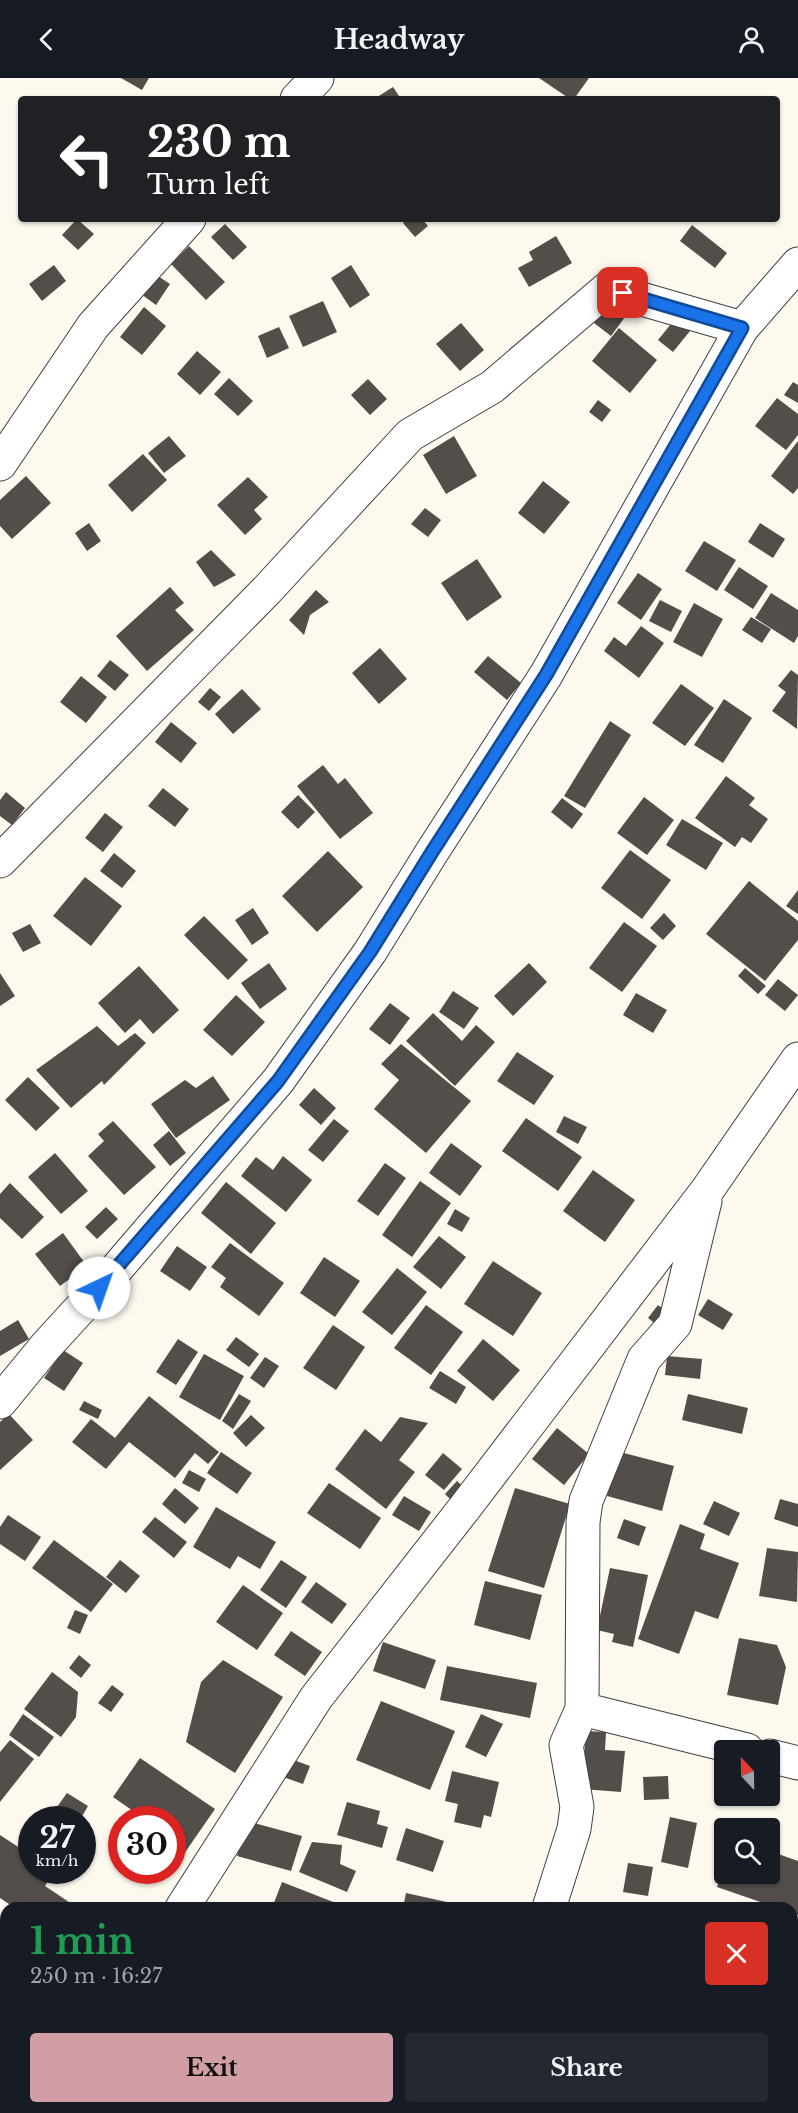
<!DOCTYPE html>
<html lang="en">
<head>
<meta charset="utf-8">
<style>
	body { margin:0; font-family:"Libre Baskerville",serif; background:#242831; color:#f1f3f6; height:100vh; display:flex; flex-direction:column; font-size:22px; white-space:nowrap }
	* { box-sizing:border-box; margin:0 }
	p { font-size:20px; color:#9ea1a6 }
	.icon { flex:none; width:33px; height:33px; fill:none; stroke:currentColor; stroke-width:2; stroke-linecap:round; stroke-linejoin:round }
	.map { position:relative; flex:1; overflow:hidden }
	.panel { position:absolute; left:0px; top:1824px; width:798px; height:212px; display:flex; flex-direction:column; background:#171b24; border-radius:18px 18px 0 0; box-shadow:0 2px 4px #0004 }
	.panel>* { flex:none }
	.hud { position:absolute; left:18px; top:18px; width:762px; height:126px; border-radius:6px; box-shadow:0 2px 4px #0004; background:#202124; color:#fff; overflow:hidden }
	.needle { width:39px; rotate:338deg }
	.controls { position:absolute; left:714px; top:1662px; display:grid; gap:12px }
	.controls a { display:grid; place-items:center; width:66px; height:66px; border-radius:6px; background:#171b24; box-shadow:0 2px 4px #0004; font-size:30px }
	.speed { position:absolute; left:18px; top:1728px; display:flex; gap:12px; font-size:30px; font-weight:700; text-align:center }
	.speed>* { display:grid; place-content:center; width:78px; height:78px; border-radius:50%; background:#171b24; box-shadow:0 2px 4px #0004; line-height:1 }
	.speed small { font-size:15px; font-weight:400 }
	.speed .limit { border:9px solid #d22; background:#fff; color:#111 }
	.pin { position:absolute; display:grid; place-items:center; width:51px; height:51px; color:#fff; margin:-26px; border-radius:12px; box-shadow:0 3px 9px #0006 }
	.me { position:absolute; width:66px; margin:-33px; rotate:42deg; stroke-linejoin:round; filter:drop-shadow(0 0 4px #0008) }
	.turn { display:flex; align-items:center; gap:21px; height:126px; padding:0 30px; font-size:27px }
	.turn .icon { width:78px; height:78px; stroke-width:2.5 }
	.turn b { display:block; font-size:42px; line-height:51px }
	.round { display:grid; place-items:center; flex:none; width:63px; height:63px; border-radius:6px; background:#242831 }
	.head { display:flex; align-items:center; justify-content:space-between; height:102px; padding:0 30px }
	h1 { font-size:36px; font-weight:700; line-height:45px; color:#1e9e55 }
	.cta { display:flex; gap:12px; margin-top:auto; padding:12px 30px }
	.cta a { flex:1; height:69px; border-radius:6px; background:#d29ea6; color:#111; font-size:24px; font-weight:700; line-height:69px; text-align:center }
	.cta a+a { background:#242831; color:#f1f3f6 }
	header { display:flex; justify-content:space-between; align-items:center; height:78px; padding:0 30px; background:#171b24; font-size:27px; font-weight:700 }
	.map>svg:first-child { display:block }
	.building { fill:#544e4b }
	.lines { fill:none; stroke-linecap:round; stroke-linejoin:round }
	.minor-casing { stroke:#404040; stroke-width:35 }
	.minor { stroke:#fff; stroke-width:33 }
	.route-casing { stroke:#114b97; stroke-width:15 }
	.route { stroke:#1a73e8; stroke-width:10 }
</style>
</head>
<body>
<header><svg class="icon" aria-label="back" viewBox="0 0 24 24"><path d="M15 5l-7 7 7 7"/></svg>Headway<svg class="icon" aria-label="person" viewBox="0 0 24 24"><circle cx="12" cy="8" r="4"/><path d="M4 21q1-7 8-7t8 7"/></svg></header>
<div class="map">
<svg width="798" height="2035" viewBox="0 0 798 2035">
	<rect width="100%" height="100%" fill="#fdf9ef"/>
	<path class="building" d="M 121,0 L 149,0 L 142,12 Z
		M 539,0 L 589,0 L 574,21 L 570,21 Z
		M 393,9 L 401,21 L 374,21 Z
		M 77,141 L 94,156 L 78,172 L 62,157 Z
		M 407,141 L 422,141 L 428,148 L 415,159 L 403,145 Z
		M 225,146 L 247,169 L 233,182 L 211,159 Z
		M 692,147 L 727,175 L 715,190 L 680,163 Z
		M 556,158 L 572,185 L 529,209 L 518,190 L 533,182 L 529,174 Z
		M 189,168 L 225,204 L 206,222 L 171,186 Z
		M 54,187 L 66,203 L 42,223 L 29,206 Z
		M 351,187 L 370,217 L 350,230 L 331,200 Z
		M 155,196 L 170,206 L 156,227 L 141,216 Z
		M 323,223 L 337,254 L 303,269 L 289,238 Z
		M 611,223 L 628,235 L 611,258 L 594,245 Z
		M 144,229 L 166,248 L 142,277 L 120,259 Z
		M 675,241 L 690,253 L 673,274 L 658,262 Z
		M 461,245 L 484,272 L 460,293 L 436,266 Z
		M 279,249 L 289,270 L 267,280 L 258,258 Z
		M 619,250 L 657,282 L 630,315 L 592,283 Z
		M 197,273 L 221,294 L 200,317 L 177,296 Z
		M 229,300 L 253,323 L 238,338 L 214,316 Z
		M 368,301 L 387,321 L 370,337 L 351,317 Z
		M 793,304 L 798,307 L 798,325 L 784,317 Z
		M 777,320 L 798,336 L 798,357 L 786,372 L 755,348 Z
		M 598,322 L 611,332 L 602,344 L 589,334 Z
		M 169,358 L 186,378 L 164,395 L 148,375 Z
		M 454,358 L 477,398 L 446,416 L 423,377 Z
		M 798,363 L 798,410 L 793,416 L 771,398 Z
		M 143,376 L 167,402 L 132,434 L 108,407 Z
		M 26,398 L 51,425 L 12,461 L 0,448 L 0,422 Z
		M 248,399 L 268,419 L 254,432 L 262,441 L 245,457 L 217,427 Z
		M 543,403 L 570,424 L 544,456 L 518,435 Z
		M 425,430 L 441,442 L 428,459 L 411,446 Z
		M 89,445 L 101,463 L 87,473 L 75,455 Z
		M 760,445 L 785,461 L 773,480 L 748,464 Z
		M 704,463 L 736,482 L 717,513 L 685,493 Z
		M 211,472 L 236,497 L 214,509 L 196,484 Z
		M 477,481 L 502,519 L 467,543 L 441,505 Z
		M 739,489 L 768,508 L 753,531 L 724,512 Z
		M 638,495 L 662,511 L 641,542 L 617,525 Z
		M 170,509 L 184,525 L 175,532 L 194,552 L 147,593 L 116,558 Z
		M 316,512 L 329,524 L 310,537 L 304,557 L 289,542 Z
		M 771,515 L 798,532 L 798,558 L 794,565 L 755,540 Z
		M 660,522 L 682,533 L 671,554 L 649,543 Z
		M 694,525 L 723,541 L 702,579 L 673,564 Z
		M 751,539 L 771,551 L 762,565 L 742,552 Z
		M 641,548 L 664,565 L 639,600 L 604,573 L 614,559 L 626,568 Z
		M 380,570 L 407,601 L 379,626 L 352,595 Z
		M 488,578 L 521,605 L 507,622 L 474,594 Z
		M 110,582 L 129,597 L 115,613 L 97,598 Z
		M 791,592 L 798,597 L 797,651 L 772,633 L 786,614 L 778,608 Z
		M 81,598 L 107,619 L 86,645 L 60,624 Z
		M 681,606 L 714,630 L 685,668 L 652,645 Z
		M 210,610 L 221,619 L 209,633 L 198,624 Z
		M 242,611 L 261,631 L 233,656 L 215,636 Z
		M 724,621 L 752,640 L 723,685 L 694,667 Z
		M 610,643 L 631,657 L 585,730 L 564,718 Z
		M 171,644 L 197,665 L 181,685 L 155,664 Z
		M 323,687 L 338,706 L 345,700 L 373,735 L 340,761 L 297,708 Z
		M 726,698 L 755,720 L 749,727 L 768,741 L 751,765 L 742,759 L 735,769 L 695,740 Z
		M 163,710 L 189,731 L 175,749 L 148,728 Z
		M 6,714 L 25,730 L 12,747 L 0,738 L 0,722 Z
		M 298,717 L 315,734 L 298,751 L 281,734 Z
		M 644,719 L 674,742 L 647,777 L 617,755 Z
		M 562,720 L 583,736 L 572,751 L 551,734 Z
		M 105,735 L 123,749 L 103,774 L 85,760 Z
		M 682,741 L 723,765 L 706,792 L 666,767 Z
		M 630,772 L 671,802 L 642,841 L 601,810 Z
		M 328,773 L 363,809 L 317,854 L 282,818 Z
		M 114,775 L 136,793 L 122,810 L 100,793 Z
		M 85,799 L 122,828 L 91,868 L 53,838 Z
		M 749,803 L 798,843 L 798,862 L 765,903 L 706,856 Z
		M 798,812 L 798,836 L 786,828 Z
		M 253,830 L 269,855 L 252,867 L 235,842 Z
		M 664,835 L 676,848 L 663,862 L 650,850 Z
		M 204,838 L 248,882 L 228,902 L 184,857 Z
		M 624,844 L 657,868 L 622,914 L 589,890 Z
		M 30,846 L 41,865 L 23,874 L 12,855 Z
		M 269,885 L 287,911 L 260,931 L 241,905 Z
		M 529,885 L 547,904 L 513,938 L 494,918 Z
		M 139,888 L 179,932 L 153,956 L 140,941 L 125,955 L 98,925 Z
		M 745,890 L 766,908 L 758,916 L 738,898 Z
		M 0,895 L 15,918 L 0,928 Z
		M 778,901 L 798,917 L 785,933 L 765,917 Z
		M 453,913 L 479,930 L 464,951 L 439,934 Z
		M 636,915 L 667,932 L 653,955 L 623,937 Z
		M 236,917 L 265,944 L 232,978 L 203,952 Z
		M 390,925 L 410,940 L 390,967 L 369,951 Z
		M 433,935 L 462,963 L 476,947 L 495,964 L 455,1008 L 406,963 Z
		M 97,948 L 118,968 L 135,955 L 146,965 L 104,1007 L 102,1003 L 71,1030 L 36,992 Z
		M 401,966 L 471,1023 L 426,1075 L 374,1031 L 399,1002 L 381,986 Z
		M 517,974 L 554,998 L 534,1027 L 497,1003 Z
		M 213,998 L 230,1022 L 176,1060 L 151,1026 L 185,1002 L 196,1010 Z
		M 28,999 L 60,1030 L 36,1053 L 5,1022 Z
		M 314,1010 L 336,1030 L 321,1047 L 299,1027 Z
		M 564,1038 L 587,1049 L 578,1066 L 556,1054 Z
		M 526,1040 L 582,1079 L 558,1113 L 502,1073 Z
		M 334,1041 L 349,1053 L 323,1084 L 308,1072 Z
		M 113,1043 L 156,1089 L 124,1117 L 88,1078 L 104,1063 L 98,1056 Z
		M 169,1053 L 186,1075 L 170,1088 L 153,1067 Z
		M 451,1065 L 482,1088 L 460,1118 L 429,1095 Z
		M 55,1075 L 88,1113 L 61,1136 L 28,1099 Z
		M 283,1078 L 312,1102 L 286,1134 L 241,1098 L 256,1079 L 273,1092 Z
		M 385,1085 L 406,1100 L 378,1138 L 357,1123 Z
		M 593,1092 L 635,1122 L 605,1164 L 563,1133 Z
		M 420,1103 L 451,1125 L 412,1179 L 382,1157 Z
		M 226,1104 L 276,1145 L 251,1176 L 201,1135 Z
		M 10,1105 L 44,1139 L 22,1161 L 0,1140 L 0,1116 Z
		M 106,1129 L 118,1141 L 97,1161 L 85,1149 Z
		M 455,1131 L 470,1140 L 462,1154 L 447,1146 Z
		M 63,1155 L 87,1188 L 60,1208 L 35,1176 Z
		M 439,1158 L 466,1179 L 441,1211 L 413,1189 Z
		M 230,1165 L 284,1205 L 259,1238 L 220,1209 L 226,1200 L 211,1189 Z
		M 177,1168 L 207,1189 L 190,1213 L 160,1193 Z
		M 324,1179 L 360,1203 L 335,1239 L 300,1215 Z
		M 493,1183 L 542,1215 L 513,1258 L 464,1226 Z
		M 397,1190 L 427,1214 L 392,1257 L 362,1234 Z
		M 708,1221 L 733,1236 L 723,1252 L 698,1237 Z
		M 426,1227 L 463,1254 L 431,1297 L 394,1270 Z
		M 658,1227 L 672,1238 L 662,1251 L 648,1240 Z
		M 18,1242 L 29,1261 L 0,1278 L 0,1253 Z
		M 333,1247 L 365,1269 L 336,1312 L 303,1290 Z
		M 236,1259 L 259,1276 L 249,1289 L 226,1272 Z
		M 178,1261 L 198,1274 L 176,1307 L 156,1294 Z
		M 483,1261 L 520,1292 L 493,1323 L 457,1293 Z
		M 63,1272 L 83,1285 L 64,1313 L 44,1300 Z
		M 204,1276 L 244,1298 L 220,1342 L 179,1319 Z
		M 667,1278 L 702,1281 L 700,1301 L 665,1297 Z
		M 265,1279 L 279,1288 L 264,1310 L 250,1300 Z
		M 440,1293 L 466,1309 L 456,1326 L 429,1310 Z
		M 239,1316 L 251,1323 L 233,1351 L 222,1343 Z
		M 688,1316 L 748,1330 L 742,1356 L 682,1342 Z
		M 149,1318 L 219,1374 L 208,1386 L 195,1375 L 175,1400 L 129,1364 L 106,1391 L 72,1364 L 91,1341 L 115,1360 Z
		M 84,1323 L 102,1332 L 98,1341 L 79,1332 Z
		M 9,1336 L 33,1362 L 0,1392 L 0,1344 Z
		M 251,1337 L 265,1350 L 246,1369 L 233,1355 Z
		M 400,1339 L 428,1345 L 399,1382 L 415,1394 L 386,1431 L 335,1391 L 365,1351 L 381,1364 Z
		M 557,1350 L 589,1376 L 564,1407 L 532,1381 Z
		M 221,1374 L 252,1395 L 237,1416 L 207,1395 Z
		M 620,1374 L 674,1388 L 662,1433 L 607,1418 Z
		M 443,1375 L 462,1391 L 444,1412 L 425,1397 Z
		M 189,1392 L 206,1401 L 199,1414 L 182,1405 Z
		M 457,1403 L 466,1411 L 454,1425 L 445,1416 Z
		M 329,1405 L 381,1440 L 360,1471 L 307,1435 Z
		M 175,1410 L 199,1430 L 185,1446 L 162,1426 Z
		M 515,1410 L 570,1426 L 544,1510 L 488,1493 Z
		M 404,1418 L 431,1434 L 419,1453 L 392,1437 Z
		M 780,1421 L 798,1426 L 798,1449 L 774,1441 Z
		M 714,1423 L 740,1435 L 729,1458 L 703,1446 Z
		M 216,1429 L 276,1464 L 260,1491 L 238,1478 L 230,1491 L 193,1469 Z
		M 8,1437 L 41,1459 L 25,1483 L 0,1466 L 0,1449 Z
		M 155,1439 L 187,1464 L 174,1480 L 142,1454 Z
		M 624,1441 L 646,1449 L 639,1468 L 617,1460 Z
		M 680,1446 L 705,1456 L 700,1471 L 739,1485 L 718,1541 L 695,1533 L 679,1576 L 638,1561 Z
		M 54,1462 L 113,1506 L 91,1534 L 32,1490 Z
		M 767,1470 L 798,1474 L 797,1524 L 759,1518 Z
		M 120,1482 L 140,1498 L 126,1515 L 106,1499 Z
		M 281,1482 L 307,1499 L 286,1530 L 260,1512 Z
		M 610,1490 L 648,1497 L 633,1569 L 612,1564 L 614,1556 L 597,1552 Z
		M 485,1503 L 542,1517 L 530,1562 L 474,1547 Z
		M 316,1504 L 347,1526 L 332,1546 L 301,1524 Z
		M 243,1507 L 283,1535 L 257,1572 L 216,1544 Z
		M 75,1532 L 88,1537 L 80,1556 L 67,1550 Z
		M 291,1553 L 322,1574 L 305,1598 L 274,1577 Z
		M 739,1560 L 777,1567 L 786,1589 L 778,1627 L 727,1617 Z
		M 383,1564 L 436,1582 L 425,1611 L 373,1593 Z
		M 79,1577 L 91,1587 L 81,1600 L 69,1590 Z
		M 223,1582 L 283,1619 L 235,1695 L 186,1664 L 201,1604 Z
		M 447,1588 L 537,1605 L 530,1640 L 440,1622 Z
		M 52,1594 L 78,1614 L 76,1639 L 61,1659 L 24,1631 Z
		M 112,1607 L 124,1616 L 111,1634 L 98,1625 Z
		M 381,1623 L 455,1653 L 430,1712 L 356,1682 Z
		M 23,1636 L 54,1659 L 39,1679 L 9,1657 Z
		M 481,1636 L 503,1646 L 486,1679 L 465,1669 Z
		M 586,1653 L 606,1654 L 605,1672 L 625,1673 L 621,1714 L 582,1711 Z
		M 10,1662 L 34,1681 L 0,1724 L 0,1674 Z
		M 140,1680 L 215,1731 L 177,1786 L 172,1783 L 172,1742 L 146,1742 L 113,1719 Z
		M 291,1681 L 310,1688 L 303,1706 L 283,1699 Z
		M 452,1693 L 499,1704 L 491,1739 L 484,1737 L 481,1750 L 454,1744 L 458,1726 L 445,1723 Z
		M 668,1698 L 669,1721 L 644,1722 L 643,1699 Z
		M 67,1715 L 88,1728 L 80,1742 L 76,1742 L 57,1729 Z
		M 347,1724 L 380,1733 L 377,1746 L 388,1749 L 382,1770 L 337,1757 Z
		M 670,1739 L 697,1745 L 688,1790 L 661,1784 Z
		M 247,1743 L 302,1758 L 291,1793 L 237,1778 Z
		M 406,1750 L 444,1763 L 433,1794 L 396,1782 Z
		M 0,1757 L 32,1778 L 32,1792 L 55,1792 L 45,1808 L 78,1830 L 15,1830 L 0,1820 Z
		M 312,1764 L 342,1767 L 340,1786 L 356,1793 L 347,1814 L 299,1794 Z
		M 770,1773 L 798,1783 L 798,1837 L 792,1835 L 792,1830 L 778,1830 L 717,1809 L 724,1788 L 724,1796 L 770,1796 Z
		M 628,1785 L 653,1789 L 648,1818 L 623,1814 Z
		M 282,1804 L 341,1827 L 340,1830 L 272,1830 Z
		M 406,1815 L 456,1826 L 455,1830 L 403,1830 Z
		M 792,2021 L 798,2022 L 798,2035 L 774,2035 L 774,2030 L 792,2030 Z
		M 177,2030 L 211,2030 L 209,2035 L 189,2035 Z
		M 274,2030 L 308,2030 L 306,2035 L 276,2035 L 273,2034 Z
		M 392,2030 L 459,2030 L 457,2035 L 407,2035 Z
		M 720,2030 L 768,2030 L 767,2035 L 720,2035 Z"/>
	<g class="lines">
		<defs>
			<path id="minor" d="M 297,21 L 317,0
				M 0,386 L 93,248 L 189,141
				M 0,783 L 267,512 L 410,357 L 492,309 L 607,211 L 742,250
				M 0,1324 L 46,1268 L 112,1196 L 278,1003 L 370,874 L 432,774 L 546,597 L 742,250 L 798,186
				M 582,1631 L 747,1672
				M 770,1678 L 798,1685
				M 182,1830 L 316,1620 L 466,1428 L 708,1111 L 798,981
				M 549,1830 L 574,1751 L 577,1729 L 566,1667 L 582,1631 L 583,1444 L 586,1423 L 644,1281 L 675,1246 L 705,1123
				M 56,2035 L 60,2030
				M 509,2035 L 510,2030"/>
		</defs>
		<use href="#minor" class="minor-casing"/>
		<use href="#minor" class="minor"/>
	</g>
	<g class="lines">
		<defs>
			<path id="route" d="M 99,1210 L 278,1003 L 370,874 L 432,774 L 546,597 L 742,250 L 623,215"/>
		</defs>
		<use href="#route" class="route-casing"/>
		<use href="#route" class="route"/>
	</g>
</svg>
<div class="controls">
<a><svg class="needle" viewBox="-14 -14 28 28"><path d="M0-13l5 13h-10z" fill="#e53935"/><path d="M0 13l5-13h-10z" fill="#9ea1a6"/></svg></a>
<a><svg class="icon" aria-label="search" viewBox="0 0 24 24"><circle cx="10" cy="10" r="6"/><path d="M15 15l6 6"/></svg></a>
</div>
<div class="speed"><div>27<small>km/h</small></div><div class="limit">30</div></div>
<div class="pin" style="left:623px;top:215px;background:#d93025"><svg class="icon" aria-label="arrive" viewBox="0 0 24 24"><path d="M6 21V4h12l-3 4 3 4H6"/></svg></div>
<svg class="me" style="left:99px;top:1210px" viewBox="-20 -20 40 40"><circle r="19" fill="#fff"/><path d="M0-13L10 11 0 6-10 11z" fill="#1a73e8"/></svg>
<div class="hud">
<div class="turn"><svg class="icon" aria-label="left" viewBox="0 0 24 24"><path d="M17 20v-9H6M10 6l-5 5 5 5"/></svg><div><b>230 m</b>Turn left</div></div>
</div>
<section class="panel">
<div class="head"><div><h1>1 min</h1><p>250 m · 16:27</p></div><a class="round" style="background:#d93025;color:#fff"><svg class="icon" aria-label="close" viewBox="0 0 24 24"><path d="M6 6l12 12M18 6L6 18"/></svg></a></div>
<div class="cta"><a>Exit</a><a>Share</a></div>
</section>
</div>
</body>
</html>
